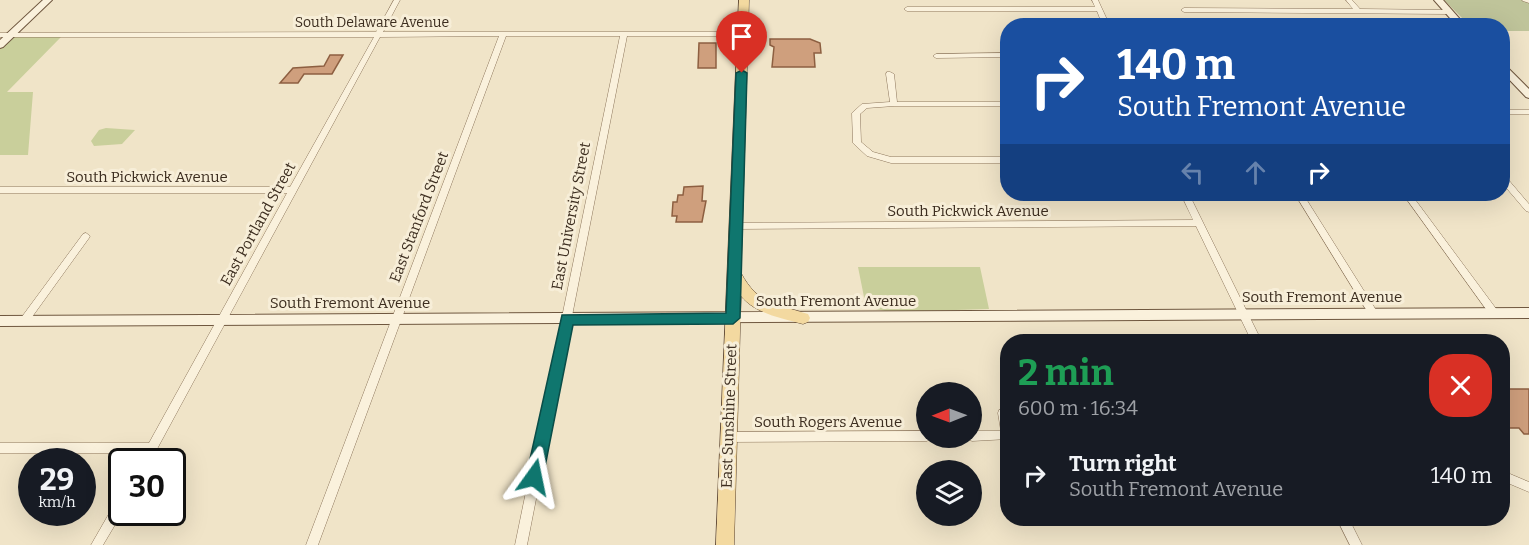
<!DOCTYPE html>
<html lang="en">
<head>
<meta charset="utf-8">
<style>
	body { margin:0; font-family:Bitter,serif; background:#20242c; color:#f1f3f6; height:100vh; display:flex; flex-direction:column; font-size:22px; white-space:nowrap }
	* { box-sizing:border-box; margin:0 }
	p { font-size:20px; color:#9ea1a6 }
	.icon { flex:none; width:33px; height:33px; fill:none; stroke:currentColor; stroke-width:2; stroke-linecap:round; stroke-linejoin:round }
	.map { position:relative; flex:1; overflow:hidden }
	.drawer { position:absolute; left:1000px; top:334px; width:510px; height:192px; display:flex; flex-direction:column; background:#171b24; border-radius:24px; box-shadow:0 6px 24px #0002 }
	.drawer>* { flex:none }
	.banner { position:absolute; left:1000px; top:18px; width:510px; height:183px; border-radius:24px; box-shadow:0 6px 24px #0002; background:#1a4fa0; color:#fff; overflow:hidden }
	.needle { width:39px; rotate:269deg }
	.controls { position:absolute; left:916px; top:382px; display:grid; gap:12px }
	.controls a { display:grid; place-items:center; width:66px; height:66px; border-radius:50%; background:#171b24; box-shadow:0 6px 24px #0002; font-size:30px }
	.speed { position:absolute; left:18px; top:448px; display:flex; gap:12px; font-size:30px; font-weight:700; text-align:center }
	.speed>* { display:grid; place-content:center; width:78px; height:78px; border-radius:50%; background:#171b24; box-shadow:0 6px 24px #0002; line-height:1 }
	.speed small { font-size:15px; font-weight:400 }
	.speed .limit { border:3px solid #111; border-radius:9px; background:#fff; color:#111 }
	.pin { position:absolute; display:grid; place-items:center; width:51px; height:51px; color:#fff; margin:-62px -26px; border-radius:50% 50% 50% 0; rotate:-45deg; box-shadow:0 0 6px #0007 }
	.pin .icon { rotate:45deg }
	.me { position:absolute; width:66px; margin:-33px; rotate:12deg; stroke-linejoin:round; filter:drop-shadow(0 0 4px #0008) }
	.turn { display:flex; align-items:center; gap:21px; height:126px; padding:0 18px; font-size:27px }
	.turn .icon { width:78px; height:78px; stroke-width:2.5 }
	.turn b { display:block; font-size:42px; line-height:51px }
	.lanes { display:flex; align-items:center; height:57px; padding:0 18px; background:#0003; justify-content:center; gap:30px; direction:ltr }
	.lanes .off { opacity:.35 }
	.round { display:grid; place-items:center; flex:none; width:63px; height:63px; border-radius:24px; background:#20242c }
	.summary { display:flex; align-items:center; justify-content:space-between; height:102px; padding:0 18px }
	h1 { font-size:36px; font-weight:700; line-height:45px; color:#1e9e55 }
	ul { padding:0; list-style:none }
	li { display:flex; align-items:center; gap:18px; height:78px; padding:0 18px }
	li div { flex:1 }
	li b { display:block; font-size:22px }
	li em { font-style:normal }
	.map>svg:first-child { display:block }
	.green { fill:#c9cf9b }
	.cemetery { fill:#bfc49a }
	.building { fill:#cf9f7d; stroke:#8d5f41; stroke-width:1.5 }
	.lines { fill:none; stroke-linecap:round; stroke-linejoin:round }
	.street-casing { stroke:#8d765c; stroke-width:1 }
	.secondary-casing { stroke:#6f573f; stroke-width:2 }
	.primary-casing { stroke:#5b4430; stroke-width:1 }
	.street { fill:#faf1dc; fill-rule:evenodd }
	.secondary { fill:#faf1dc; fill-rule:evenodd }
	.primary { fill:#f3d9a0; fill-rule:evenodd }
	.route { fill:#0f766e; stroke:#0a4d48; stroke-width:1.5 }
	.labels { text-anchor:middle; stroke-width:6; stroke-linejoin:round; paint-order:stroke }
	.far-street-label { font-size:14px; fill:#3d2e20; stroke:#f7eed8 }
	.street-label { font-size:15px; fill:#3d2e20; stroke:#f7eed8 }
</style>
</head>
<body>
<div class="map">
<svg width="1529" height="545" viewBox="0 0 1529 545">
	<rect width="100%" height="100%" fill="#f0e4c8"/>
	<path class="green" d="M 14,37 L 61,37 L 7,92 L 33,92 L 28,155 L 0,155 L 0,49 Z
		M 106,128 L 135,130 L 122,144 L 94,146 L 91,141 L 99,130 Z
		M 858,267 L 980,267 L 989,309 L 890,312 L 866,307 Z"/>
	<path class="cemetery" d="M 1444,0 L 1529,0 L 1529,31 L 1503,31 L 1503,26 L 1469,25 Z"/>
	<path class="building" d="M 770,39 L 810,39 L 820,43 L 821,53 L 814,53 L 815,67 L 772,67 L 774,47 L 770,45 Z
		M 699,43 L 716,43 L 716,68 L 698,68 Z
		M 330,55 L 343,55 L 332,74 L 304,74 L 298,83 L 280,83 L 293,68 L 324,66 Z
		M 703,186 L 702,201 L 706,201 L 702,222 L 676,222 L 677,216 L 672,216 L 673,202 L 677,202 L 678,195 L 683,195 L 684,187 Z
		M 1503,389 L 1529,389 L 1529,434 L 1524,434 L 1519,428 L 1503,428 Z"/>
	<g class="lines">
		<defs>
			<path id="street" d="M 394,0 L 400,0 L 383,32 L 743,32 L 746,34 L 743,36 L 627,36 L 527,545 L 515,545 L 620,36 L 506,36 L 318,545 L 306,545 L 499,36 L 380,37 L 150,462 L 139,462 L 143,453 L 0,453 L 0,443 L 149,443 L 287,193 L 0,193 L 0,187 L 290,187 L 374,37 L 0,37 L 0,33 L 376,32 Z
				M 1092,0 L 1098,0 L 1110,26 L 1103,26 L 1097,11 L 907,11 L 904,9 L 907,7 L 1095,7 Z
				M 1346,0 L 1352,0 L 1360,9 L 1448,10 L 1451,12 L 1448,14 L 1184,12 L 1181,10 L 1184,8 L 1353,9 Z
				M 1522,0 L 1529,0 L 1529,3 L 1523,1 Z
				M 1008,53 L 1008,57 L 936,58 L 933,56 L 936,54 Z
				M 887,72 L 890,72 L 894,74 L 897,102 L 1008,102 L 1008,106 L 894,106 L 867,108 L 860,114 L 861,142 L 873,152 L 891,157 L 1008,157 L 1008,163 L 891,163 L 867,156 L 853,143 L 852,113 L 862,104 L 890,102 L 886,74 Z
				M 1503,110 L 1529,110 L 1529,114 L 1503,114 Z
				M 1503,176 L 1506,177 L 1529,204 L 1529,212 L 1526,211 L 1503,184 Z
				M 1181,194 L 1189,194 L 1262,342 L 1252,342 L 1196,226 L 736,229 L 732,226 L 736,223 L 1193,220 Z
				M 1295,194 L 1303,194 L 1376,310 L 1378,313 L 1376,316 L 1370,316 Z
				M 1403,194 L 1411,194 L 1497,310 L 1499,313 L 1497,316 L 1491,316 Z
				M 86,233 L 90,236 L 89,238 L 27,324 L 21,324 L 19,321 L 21,318 L 83,234 Z
				M 1003,409 L 1008,409 L 1008,439 L 972,441 L 968,439 L 968,438 L 972,438 L 972,431 L 1001,431 L 998,413 L 999,410 Z
				M 927,431 L 927,438 L 931,438 L 927,441 L 729,442 L 725,440 L 724,437 L 725,434 L 729,432 Z
				M 1503,471 L 1529,482 L 1529,492 L 1503,481 Z
				M 122,497 L 122,513 L 103,545 L 91,545 L 118,498 Z
				M 1337,519 L 1349,519 L 1362,545 L 1350,545 Z"/>
			<path id="secondary" d="M 43,0 L 52,0 L 3,47 L 0,48 L 0,40 Z
				M 1434,0 L 1443,0 L 1466,26 L 1457,26 Z
				M 1503,65 L 1506,66 L 1529,89 L 1529,98 L 1526,97 L 1503,73 Z
				M 1529,308 L 1529,318 L 0,326 L 0,316 Z"/>
			<path id="primary" d="M 739,0 L 749,0 L 741,273 C 758,305 777,304 808,314 L 810,318 L 808,322 L 803,324 C 781,318 756,314 741,296 L 734,545 L 716,545 Z"/>
		</defs>
		<use href="#street" class="street-casing"/>
		<use href="#secondary" class="secondary-casing"/>
		<use href="#primary" class="primary-casing"/>
		<use href="#street" class="street"/>
		<use href="#secondary" class="secondary"/>
		<use href="#primary" class="primary"/>
	</g>
	<path class="route" d="M 742,70 L 747,73 L 740,318 L 733,324 L 573,325 L 543,477 L 540,482 L 534,485 L 529,482 L 526,477 L 562,315 L 726,313 L 736,73 Z"/>
	<g class="labels">
		<g class="far-street-label">
			<text x="372" y="27">South Delaware Avenue</text>
		</g>
		<g class="street-label">
			<text x="147" y="182">South Pickwick Avenue</text>
			<text x="968" y="216">South Pickwick Avenue</text>
			<text transform="translate(571 216) rotate(-79)" y="5">East University Street</text>
			<text transform="translate(419 217) rotate(-69)" y="5">East Stanford Street</text>
			<text transform="translate(258 224) rotate(-61)" y="5">East Portland Street</text>
			<text x="1322" y="302">South Fremont Avenue</text>
			<text x="836" y="306">South Fremont Avenue</text>
			<text x="350" y="308">South Fremont Avenue</text>
			<text transform="translate(729 416) rotate(-88)" y="5">East Sunshine Street</text>
			<text x="828" y="427">South Rogers Avenue</text>
		</g>
	</g>
</svg>
<div class="controls">
<a><svg class="needle" viewBox="-14 -14 28 28"><path d="M0-13l5 13h-10z" fill="#e53935"/><path d="M0 13l5-13h-10z" fill="#9ea1a6"/></svg></a>
<a><svg class="icon" aria-label="layers" viewBox="0 0 24 24"><path d="M12 4l9 5-9 5-9-5zM3 14l9 5 9-5"/></svg></a>
</div>
<div class="speed"><div>29<small>km/h</small></div><div class="limit">30</div></div>
<div class="pin" style="left:742px;top:73px;background:#d93025"><svg class="icon" aria-label="arrive" viewBox="0 0 24 24"><path d="M6 21V4h12l-3 4 3 4H6"/></svg></div>
<svg class="me" style="left:534px;top:477px" viewBox="-20 -20 40 40"><path d="M0-17L14 15 0 8-14 15z" fill="#0f766e" stroke="#fff" stroke-width="4"/></svg>
<div class="banner">
<div class="turn"><svg class="icon" aria-label="right" viewBox="0 0 24 24"><path d="M7 20v-9h11M14 6l5 5-5 5"/></svg><div><b>140 m</b>South Fremont Avenue</div></div>
<div class="lanes"><svg class="icon off" aria-label="left" viewBox="0 0 24 24"><path d="M17 20v-9H6M10 6l-5 5 5 5"/></svg><svg class="icon off" aria-label="ahead" viewBox="0 0 24 24"><path d="M12 20V5M6 11l6-6 6 6"/></svg><svg class="icon" aria-label="right" viewBox="0 0 24 24"><path d="M7 20v-9h11M14 6l5 5-5 5"/></svg></div>
</div>
<section class="drawer">
<div class="summary"><div><h1>2 min</h1><p>600 m · 16:34</p></div><a class="round" style="background:#d93025;color:#fff"><svg class="icon" aria-label="close" viewBox="0 0 24 24"><path d="M6 6l12 12M18 6L6 18"/></svg></a></div>
<ul>
<li><svg class="icon" aria-label="right" viewBox="0 0 24 24"><path d="M7 20v-9h11M14 6l5 5-5 5"/></svg><div><b>Turn right</b><p>South Fremont Avenue</p></div><em>140 m</em></li>
</ul>
</section>
</div>
</body>
</html>
